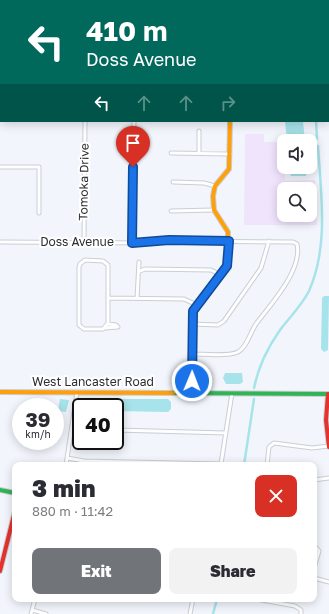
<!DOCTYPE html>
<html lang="en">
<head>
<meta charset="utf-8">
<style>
	body { margin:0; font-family:"Golos Text",sans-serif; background:#f2f2f3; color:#2b2b33; height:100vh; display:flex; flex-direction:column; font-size:15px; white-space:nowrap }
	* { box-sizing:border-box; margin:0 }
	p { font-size:13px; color:#7c7c81 }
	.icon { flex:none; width:22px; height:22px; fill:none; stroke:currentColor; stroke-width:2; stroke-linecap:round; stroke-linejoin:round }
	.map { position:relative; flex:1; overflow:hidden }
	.side { position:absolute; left:12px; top:462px; width:305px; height:140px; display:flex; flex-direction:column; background:#fff; border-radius:8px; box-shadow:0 2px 10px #0003 }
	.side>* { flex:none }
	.hud { position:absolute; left:0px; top:0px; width:329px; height:122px; box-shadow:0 2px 10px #0003; background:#00695c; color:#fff; overflow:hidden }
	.buttons { position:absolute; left:277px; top:134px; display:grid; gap:8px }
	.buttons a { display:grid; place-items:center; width:40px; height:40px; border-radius:8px; background:#fff; box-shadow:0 2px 10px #0003; font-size:20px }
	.speed { position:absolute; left:12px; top:398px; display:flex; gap:8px; font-size:20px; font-weight:700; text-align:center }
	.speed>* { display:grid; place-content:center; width:52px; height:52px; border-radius:50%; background:#fff; box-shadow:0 2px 10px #0003; line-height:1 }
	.speed small { font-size:10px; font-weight:400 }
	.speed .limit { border:2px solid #111; border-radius:6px; background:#fff; color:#111 }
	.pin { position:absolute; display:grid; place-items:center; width:34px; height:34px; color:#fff; margin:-41px -17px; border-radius:50% 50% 50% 0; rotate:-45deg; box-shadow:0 0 4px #0007 }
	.pin .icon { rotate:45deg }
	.me { position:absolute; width:44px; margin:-22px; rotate:1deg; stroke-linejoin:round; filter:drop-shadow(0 0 3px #0008) }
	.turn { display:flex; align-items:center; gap:14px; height:84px; padding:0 20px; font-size:18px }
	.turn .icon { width:52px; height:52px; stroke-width:2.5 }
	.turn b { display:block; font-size:28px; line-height:34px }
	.lanes { display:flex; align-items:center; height:38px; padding:0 20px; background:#0003; justify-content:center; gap:20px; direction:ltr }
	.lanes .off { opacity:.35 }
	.round { display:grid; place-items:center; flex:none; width:42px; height:42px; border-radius:8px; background:#f2f2f3 }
	.headline { display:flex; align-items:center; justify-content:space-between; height:68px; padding:0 20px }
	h1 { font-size:24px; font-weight:800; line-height:30px }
	.button { display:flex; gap:8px; margin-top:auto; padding:8px 20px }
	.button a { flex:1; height:46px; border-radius:8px; background:#717479; color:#fff; font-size:16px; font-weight:800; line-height:46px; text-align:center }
	.button a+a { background:#f2f2f3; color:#2b2b33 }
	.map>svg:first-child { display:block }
	.green { fill:#f0e4fc; fill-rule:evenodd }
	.water { fill:#a7e3ea }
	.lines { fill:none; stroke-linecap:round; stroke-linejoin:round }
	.canal { stroke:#a7e3ea; stroke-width:2.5 }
	.street-casing { stroke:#cbced3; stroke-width:5 }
	.fast-casing { stroke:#cbced3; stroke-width:6 }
	.slow-casing { stroke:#cbced3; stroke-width:6 }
	.jam-casing { stroke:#cbced3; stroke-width:6 }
	.street { stroke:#fdfeff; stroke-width:3 }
	.fast { stroke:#30b455; stroke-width:4 }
	.slow { stroke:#ff9f0a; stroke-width:4 }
	.jam { stroke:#e5322d; stroke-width:4 }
	.route-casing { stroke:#114b97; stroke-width:10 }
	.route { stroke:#1a73e8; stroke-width:7 }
	.labels { text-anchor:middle; stroke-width:4; stroke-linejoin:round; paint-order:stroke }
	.street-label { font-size:12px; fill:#2b2e32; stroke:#fff }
</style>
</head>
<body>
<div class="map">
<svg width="329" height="614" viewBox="0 0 329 614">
	<rect width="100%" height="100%" fill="#f2f6fc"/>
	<path class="green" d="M 245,134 L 264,134 L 264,142 L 283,142 L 285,181 L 315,180 L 317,225 L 244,225 ZM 284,189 L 310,189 L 310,215 L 284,215 Z"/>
	<path class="water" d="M 154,0 L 297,0 L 155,1 Z
		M 285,121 L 303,121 L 305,141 L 287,141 Z
		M 289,167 L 306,167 L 306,176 L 291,176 Z
		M 324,296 L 329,296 L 328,350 L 324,352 L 321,349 L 322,298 Z
		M 225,373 L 242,373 L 243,382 L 240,384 L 226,384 L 223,378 Z
		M 60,399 L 69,400 L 66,412 L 58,411 Z
		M 85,399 L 168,399 L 171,402 L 171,409 L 168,412 L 115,411 L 115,407 L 83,407 L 83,401 Z"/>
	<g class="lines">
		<path class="canal" d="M 316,121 L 317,139
			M 254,388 C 258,368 268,347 280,330 C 290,317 302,305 309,291 C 329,246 321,194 318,146
			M 244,465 L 254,399
			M 213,614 L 217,599"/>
		<defs>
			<path id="street" d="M 122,0 L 123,1
				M 326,0 L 326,1
				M 43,1 L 43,0
				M 72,1 L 72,0
				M 328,17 L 329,21
				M 328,52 L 329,54
				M 171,153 L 230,154
				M 199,153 L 199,131
				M 0,167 L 39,167 L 39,213
				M 173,182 L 204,183 L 215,186
				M 171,211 L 214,210
				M 0,242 L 147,243 L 169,241 L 293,242 L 297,244 C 303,270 270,305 256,324 C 250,333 247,347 238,352 C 228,357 203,354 192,354
				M 84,242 L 85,121
				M 132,243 L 134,121
				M 85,260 L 103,261 L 108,265 L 108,323 L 103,329 L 84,329 L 79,325 L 79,267 L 80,264 Z
				M 140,271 L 145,269 L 211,270 L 221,275
				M 108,298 L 184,299 L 197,305
				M 137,298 L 139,262
				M 192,324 L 218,325 L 224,321 L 261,268 L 269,241
				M 105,328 L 118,327 L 116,325 L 108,324
				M 72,428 L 81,429
				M 115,430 L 226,433
				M 67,458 L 84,461 L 221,464
				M 221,464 L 232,393
				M 66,465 L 77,392
				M 267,465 L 269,447 L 274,443 L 312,448 L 329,446
				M 314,480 L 329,478
				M 314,545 L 319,551 L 314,568
				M 314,578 L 329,582
				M 256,599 L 295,606 L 301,610 L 301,614
				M 32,610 L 46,614
				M 31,614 L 35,599
				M 190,614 L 193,599"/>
			<path id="fast" d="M 173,393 L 329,394
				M 0,490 L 15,493"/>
			<path id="slow" d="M 328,94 L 329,94
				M 0,392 L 173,393
				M 192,393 L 193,311 L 227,266 L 228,232 L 214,210 L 213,196 L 215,186 L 229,169 L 230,121"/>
			<path id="jam" d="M 0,93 L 1,93
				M 328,394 L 326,420 L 329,447
				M 0,571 L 15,511"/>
		</defs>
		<use href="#street" class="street-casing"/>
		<use href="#fast" class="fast-casing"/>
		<use href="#slow" class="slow-casing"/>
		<use href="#jam" class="jam-casing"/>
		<use href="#street" class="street"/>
		<use href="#fast" class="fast"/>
		<use href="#slow" class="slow"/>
		<use href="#jam" class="jam"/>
	</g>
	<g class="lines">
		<defs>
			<path id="route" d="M 133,167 L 132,243 L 169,240 L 229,241 L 227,266 L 193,311 L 192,381"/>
		</defs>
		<use href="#route" class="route-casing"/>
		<use href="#route" class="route"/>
	</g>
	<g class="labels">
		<g class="street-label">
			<text transform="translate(84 182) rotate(-89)" y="4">Tomoka Drive</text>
			<text x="77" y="246">Doss Avenue</text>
			<text x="93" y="386">West Lancaster Road</text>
		</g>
	</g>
</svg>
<div class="buttons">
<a><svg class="icon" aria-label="sound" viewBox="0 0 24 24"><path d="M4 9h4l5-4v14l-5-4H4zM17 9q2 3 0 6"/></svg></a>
<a><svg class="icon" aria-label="search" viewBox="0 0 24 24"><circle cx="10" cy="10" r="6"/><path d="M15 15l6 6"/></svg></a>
</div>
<div class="speed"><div>39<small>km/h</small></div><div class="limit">40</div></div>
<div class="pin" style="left:133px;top:167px;background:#d93025"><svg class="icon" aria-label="arrive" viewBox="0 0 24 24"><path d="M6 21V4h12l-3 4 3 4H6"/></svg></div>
<svg class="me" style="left:192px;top:381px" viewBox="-20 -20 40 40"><circle r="17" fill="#1a73e8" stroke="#fff" stroke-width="3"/><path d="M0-11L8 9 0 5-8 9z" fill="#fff"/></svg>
<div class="hud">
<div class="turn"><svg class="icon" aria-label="left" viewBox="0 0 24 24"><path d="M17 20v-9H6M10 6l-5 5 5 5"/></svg><div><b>410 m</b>Doss Avenue</div></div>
<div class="lanes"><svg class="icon" aria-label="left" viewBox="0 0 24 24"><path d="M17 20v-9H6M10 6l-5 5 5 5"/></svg><svg class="icon off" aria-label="ahead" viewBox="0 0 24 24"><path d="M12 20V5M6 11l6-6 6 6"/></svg><svg class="icon off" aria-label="ahead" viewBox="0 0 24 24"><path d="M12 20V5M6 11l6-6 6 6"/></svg><svg class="icon off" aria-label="right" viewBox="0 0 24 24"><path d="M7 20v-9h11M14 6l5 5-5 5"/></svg></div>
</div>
<section class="side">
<div class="headline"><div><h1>3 min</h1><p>880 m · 11:42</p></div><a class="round" style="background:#d93025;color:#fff"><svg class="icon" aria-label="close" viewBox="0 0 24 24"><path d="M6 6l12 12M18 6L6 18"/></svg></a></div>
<div class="button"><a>Exit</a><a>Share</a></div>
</section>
</div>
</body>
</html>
